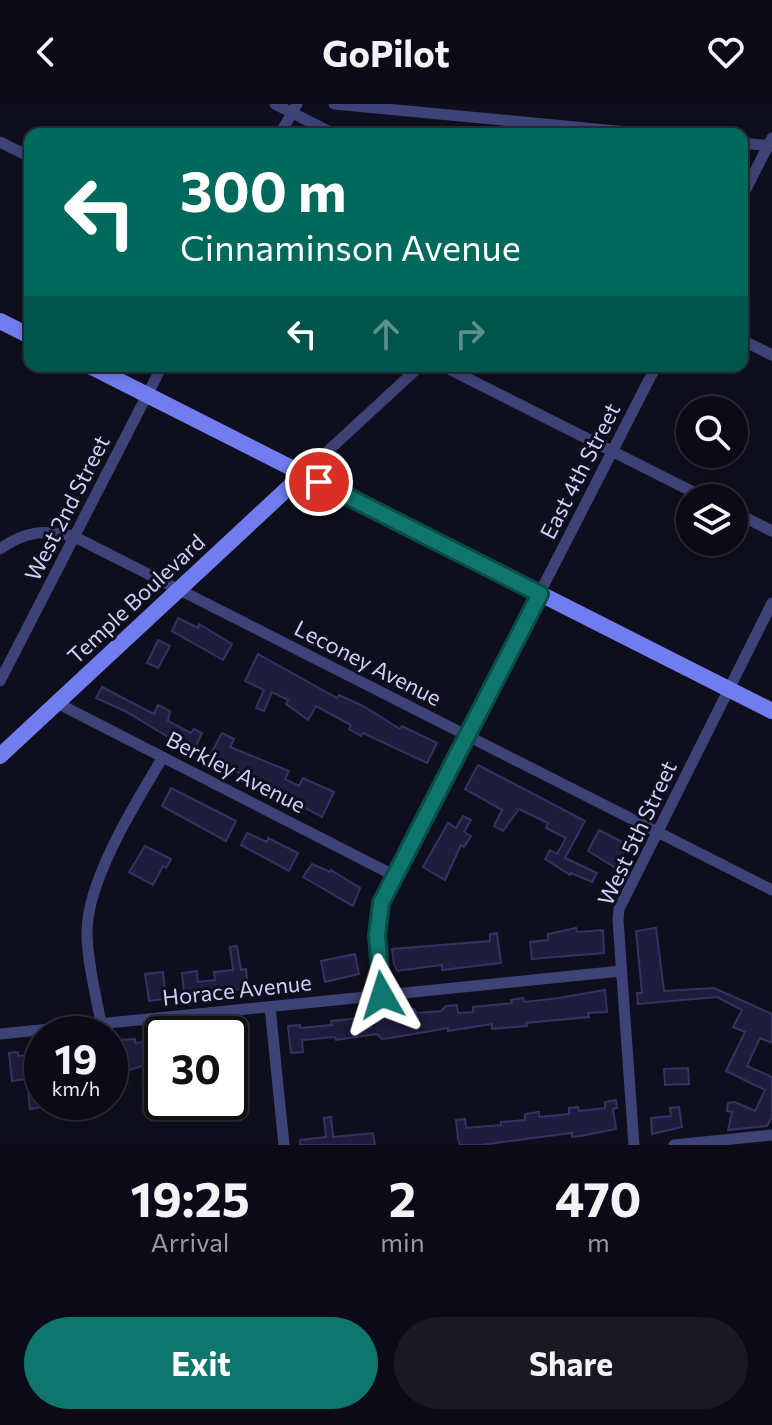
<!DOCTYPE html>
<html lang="en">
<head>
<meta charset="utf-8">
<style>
	body { margin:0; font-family:Commissioner,sans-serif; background:#191823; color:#f1f3f6; height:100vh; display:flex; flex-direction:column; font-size:30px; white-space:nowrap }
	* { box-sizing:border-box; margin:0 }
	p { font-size:26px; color:#9a9aa1 }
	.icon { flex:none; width:44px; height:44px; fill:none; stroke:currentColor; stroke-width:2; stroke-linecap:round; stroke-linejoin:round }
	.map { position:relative; height:1041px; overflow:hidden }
	.details { display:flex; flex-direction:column; background:#0b0a16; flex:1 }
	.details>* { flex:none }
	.banner { position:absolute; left:24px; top:24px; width:724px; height:244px; border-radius:16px; box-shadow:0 4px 12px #0003,0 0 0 2px #2b2b35; background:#00695c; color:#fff; overflow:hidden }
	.fabs { position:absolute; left:676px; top:292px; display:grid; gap:16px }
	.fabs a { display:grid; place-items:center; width:72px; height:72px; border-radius:50%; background:#0b0a16; box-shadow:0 4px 12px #0003,0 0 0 2px #2b2b35; font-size:40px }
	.speed { position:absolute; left:24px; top:912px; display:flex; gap:16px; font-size:40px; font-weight:700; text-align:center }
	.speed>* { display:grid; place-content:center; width:104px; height:104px; border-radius:50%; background:#0b0a16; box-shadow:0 4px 12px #0003,0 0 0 2px #2b2b35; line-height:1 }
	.speed small { font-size:20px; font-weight:400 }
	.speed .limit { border:4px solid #111; border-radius:12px; background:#fff; color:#111 }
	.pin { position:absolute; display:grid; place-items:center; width:68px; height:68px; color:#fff; margin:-34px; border:4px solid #fff; border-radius:50%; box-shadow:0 2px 8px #0007 }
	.me { position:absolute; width:88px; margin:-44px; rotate:354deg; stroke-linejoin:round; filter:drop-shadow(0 0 6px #0008) }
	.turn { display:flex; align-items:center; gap:28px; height:168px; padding:0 24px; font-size:36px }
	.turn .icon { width:104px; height:104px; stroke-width:2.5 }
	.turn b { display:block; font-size:56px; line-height:68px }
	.lanes { display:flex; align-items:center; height:76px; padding:0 24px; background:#0003; justify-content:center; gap:40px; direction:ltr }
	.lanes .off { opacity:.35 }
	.eta { display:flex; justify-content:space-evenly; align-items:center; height:136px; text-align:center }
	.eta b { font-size:48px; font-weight:700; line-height:56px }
	.action { display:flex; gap:16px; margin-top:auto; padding:16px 24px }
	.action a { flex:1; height:92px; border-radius:48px; background:#0f766e; color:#fff; font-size:32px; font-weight:700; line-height:92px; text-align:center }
	.action a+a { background:#191823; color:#f1f3f6 }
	header { display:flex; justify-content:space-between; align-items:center; height:104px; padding:0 24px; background:#0b0a16; font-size:36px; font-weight:700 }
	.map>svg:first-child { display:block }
	.building { fill:#1f1c3c; stroke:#353165; stroke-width:2 }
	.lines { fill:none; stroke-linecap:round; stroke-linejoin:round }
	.street { stroke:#3e4377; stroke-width:11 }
	.secondary { stroke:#717def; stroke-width:16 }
	.route-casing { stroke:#0a4d48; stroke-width:20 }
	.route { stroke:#0f766e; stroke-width:14 }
	.labels { text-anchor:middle; stroke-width:6; stroke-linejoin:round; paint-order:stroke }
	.street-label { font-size:22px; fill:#d0d0fa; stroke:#0f0e1d }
</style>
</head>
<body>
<header><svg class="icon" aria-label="back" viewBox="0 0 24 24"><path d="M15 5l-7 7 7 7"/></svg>GoPilot<svg class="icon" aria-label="heart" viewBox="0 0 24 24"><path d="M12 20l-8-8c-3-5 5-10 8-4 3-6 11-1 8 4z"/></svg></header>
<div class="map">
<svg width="772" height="1041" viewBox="0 0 772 1041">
	<rect width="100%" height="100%" fill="#0f0e1d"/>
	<path class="building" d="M 178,514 L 198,524 L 199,520 L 232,540 L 223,556 L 172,527 Z
		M 158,536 L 170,542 L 158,564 L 147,559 Z
		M 258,550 L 337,594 L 339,591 L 363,602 L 400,625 L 402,622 L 437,639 L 427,659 L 363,629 L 361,632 L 349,625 L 351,621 L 316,602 L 308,616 L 286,600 L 288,596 L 272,588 L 264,607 L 256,604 L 264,586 L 245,577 Z
		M 102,583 L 154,610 L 158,601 L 170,607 L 168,617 L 191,629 L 194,625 L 202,629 L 193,648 L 125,607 L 96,594 Z
		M 222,629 L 234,635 L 230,643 L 289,667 L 285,675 L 299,682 L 303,674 L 334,688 L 322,713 L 209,653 Z
		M 478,661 L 585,717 L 565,754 L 597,769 L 592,778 L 571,769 L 570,771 L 545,755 L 550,746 L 557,750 L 566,734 L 546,724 L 548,719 L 519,705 L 503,727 L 494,722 L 502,706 L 465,685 Z
		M 171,684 L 236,717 L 226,737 L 162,702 Z
		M 463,712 L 471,716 L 464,728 L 471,732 L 464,743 L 461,741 L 445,776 L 423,763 L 448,719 L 456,724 Z
		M 599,726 L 628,741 L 616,764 L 588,747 Z
		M 247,729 L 267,738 L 268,734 L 298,749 L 289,767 L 241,741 Z
		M 145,742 L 171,755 L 166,764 L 163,762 L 153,781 L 129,768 Z
		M 312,760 L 330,768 L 331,766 L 360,784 L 353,802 L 303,773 Z
		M 576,824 L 577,828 L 603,826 L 604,849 L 532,855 L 530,838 L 548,836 L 548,830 Z
		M 656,824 L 664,887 L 714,884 L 772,910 L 772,939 L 760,934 L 747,962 L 772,973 L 772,1013 L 767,1022 L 728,1026 L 732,1008 L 727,1007 L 728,999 L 735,998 L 755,1007 L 765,986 L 726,967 L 745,928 L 733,923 L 742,906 L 717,893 L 638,900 L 637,889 L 642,889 L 636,827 Z
		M 497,829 L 501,859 L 442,866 L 442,861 L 397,867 L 394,860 L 392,845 L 490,837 L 490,830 Z
		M 237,842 L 241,866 L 246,865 L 248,885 L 184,888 L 182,869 L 197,867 L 198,878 L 215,876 L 214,868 L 233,866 L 230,843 Z
		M 355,850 L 359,870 L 325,878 L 321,857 Z
		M 163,868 L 166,895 L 149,897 L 145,870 Z
		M 605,886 L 607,908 L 588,909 L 589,913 L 526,919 L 527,922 L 514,923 L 492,925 L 492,920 L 448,927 L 448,924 L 390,934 L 382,935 L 377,930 L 336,936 L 335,933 L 302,936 L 303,948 L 291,949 L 288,922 L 300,921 L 300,924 L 332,921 L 331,917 L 375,912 L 375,909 L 415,905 L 416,909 L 441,907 L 446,902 L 457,901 L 458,909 L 473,908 L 473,903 L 512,899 L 511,896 L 523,894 L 524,898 L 559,894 Z
		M 135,935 L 135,939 L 158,937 L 160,948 L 150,949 L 151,959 L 130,966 L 129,962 L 123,963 L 120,936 Z
		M 18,948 L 18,952 L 39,950 L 41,962 L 37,962 L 38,970 L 35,970 L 36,985 L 41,985 L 42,1003 L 30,1005 L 27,975 L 12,977 L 9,949 Z
		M 688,964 L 689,980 L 665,981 L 664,965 Z
		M 616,996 L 617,1004 L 613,1005 L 616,1025 L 581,1032 L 572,1033 L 572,1029 L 480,1041 L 460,1041 L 458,1035 L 456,1016 L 465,1015 L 466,1024 L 501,1021 L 501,1018 L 525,1016 L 525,1010 L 539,1008 L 539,1013 L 569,1010 L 569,1004 L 578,1003 L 579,1007 L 605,1004 L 605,998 Z
		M 679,1003 L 682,1023 L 652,1030 L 651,1014 L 671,1012 L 670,1004 Z
		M 331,1013 L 333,1033 L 373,1029 L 375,1041 L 300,1041 L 300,1036 L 326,1033 L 324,1014 Z"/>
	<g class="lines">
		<path class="street" d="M 275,0 L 334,30
			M 334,0 L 648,30
			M 280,30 L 297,0
			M 0,38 L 30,53
			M 742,39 L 772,42
			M 742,93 L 772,34
			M 742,236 L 772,251
			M 443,262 L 705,394
			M 303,370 L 420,262
			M 734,408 L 772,427
			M 0,445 C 25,427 46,425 75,433 L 772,786
			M 0,577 L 162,262
			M 57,599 L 397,773
			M 382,891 L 377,831 L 381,799 L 656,262
			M 270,903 L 284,1041
			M 101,920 C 96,890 87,858 87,828 C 87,776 136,698 163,653
			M 0,930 L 621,867
			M 634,1041 L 618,816 L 619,805 L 772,499
			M 674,1041 L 772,1031"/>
		<path class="secondary" d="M 0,217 L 30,232
			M 90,262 L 772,607
			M 0,652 L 303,370"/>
	</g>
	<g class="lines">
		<defs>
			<path id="route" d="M 319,378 L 540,490 L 381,799 L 377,831 L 382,891"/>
		</defs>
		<use href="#route" class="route-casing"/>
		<use href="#route" class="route"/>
	</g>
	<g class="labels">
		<g class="street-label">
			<text transform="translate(580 367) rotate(-63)" y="8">East 4th Street</text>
			<text transform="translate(67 404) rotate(-63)" y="8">West 2nd Street</text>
			<text transform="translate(136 495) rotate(-43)" y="8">Temple Boulevard</text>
			<text transform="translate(368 559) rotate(27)" y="8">Leconey Avenue</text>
			<text transform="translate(236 668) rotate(27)" y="8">Berkley Avenue</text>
			<text transform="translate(637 729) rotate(-65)" y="8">West 5th Street</text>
			<text transform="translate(237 886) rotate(-6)" y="8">Horace Avenue</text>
		</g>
	</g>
</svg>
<div class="fabs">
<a><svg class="icon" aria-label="search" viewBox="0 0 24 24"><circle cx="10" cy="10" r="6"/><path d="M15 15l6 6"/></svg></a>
<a><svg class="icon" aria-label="layers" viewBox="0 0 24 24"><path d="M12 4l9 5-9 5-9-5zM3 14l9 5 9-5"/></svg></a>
</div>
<div class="speed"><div>19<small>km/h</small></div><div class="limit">30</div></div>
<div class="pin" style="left:319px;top:378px;background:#d93025"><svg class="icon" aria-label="arrive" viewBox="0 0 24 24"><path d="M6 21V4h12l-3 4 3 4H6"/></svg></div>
<svg class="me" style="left:382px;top:891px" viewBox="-20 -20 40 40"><path d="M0-17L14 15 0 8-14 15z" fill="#0f766e" stroke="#fff" stroke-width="4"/></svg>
<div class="banner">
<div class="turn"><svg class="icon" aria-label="left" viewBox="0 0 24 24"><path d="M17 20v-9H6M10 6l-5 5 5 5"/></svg><div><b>300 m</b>Cinnaminson Avenue</div></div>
<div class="lanes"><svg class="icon" aria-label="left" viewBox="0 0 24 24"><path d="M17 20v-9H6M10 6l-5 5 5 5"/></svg><svg class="icon off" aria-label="ahead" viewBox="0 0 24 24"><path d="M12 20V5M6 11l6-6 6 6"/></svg><svg class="icon off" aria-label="right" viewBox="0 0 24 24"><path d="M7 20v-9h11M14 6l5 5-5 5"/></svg></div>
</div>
</div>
<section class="details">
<div class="eta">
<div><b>19:25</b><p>Arrival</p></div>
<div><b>2</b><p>min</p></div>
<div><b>470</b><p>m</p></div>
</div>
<div class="action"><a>Exit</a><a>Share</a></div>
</section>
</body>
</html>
